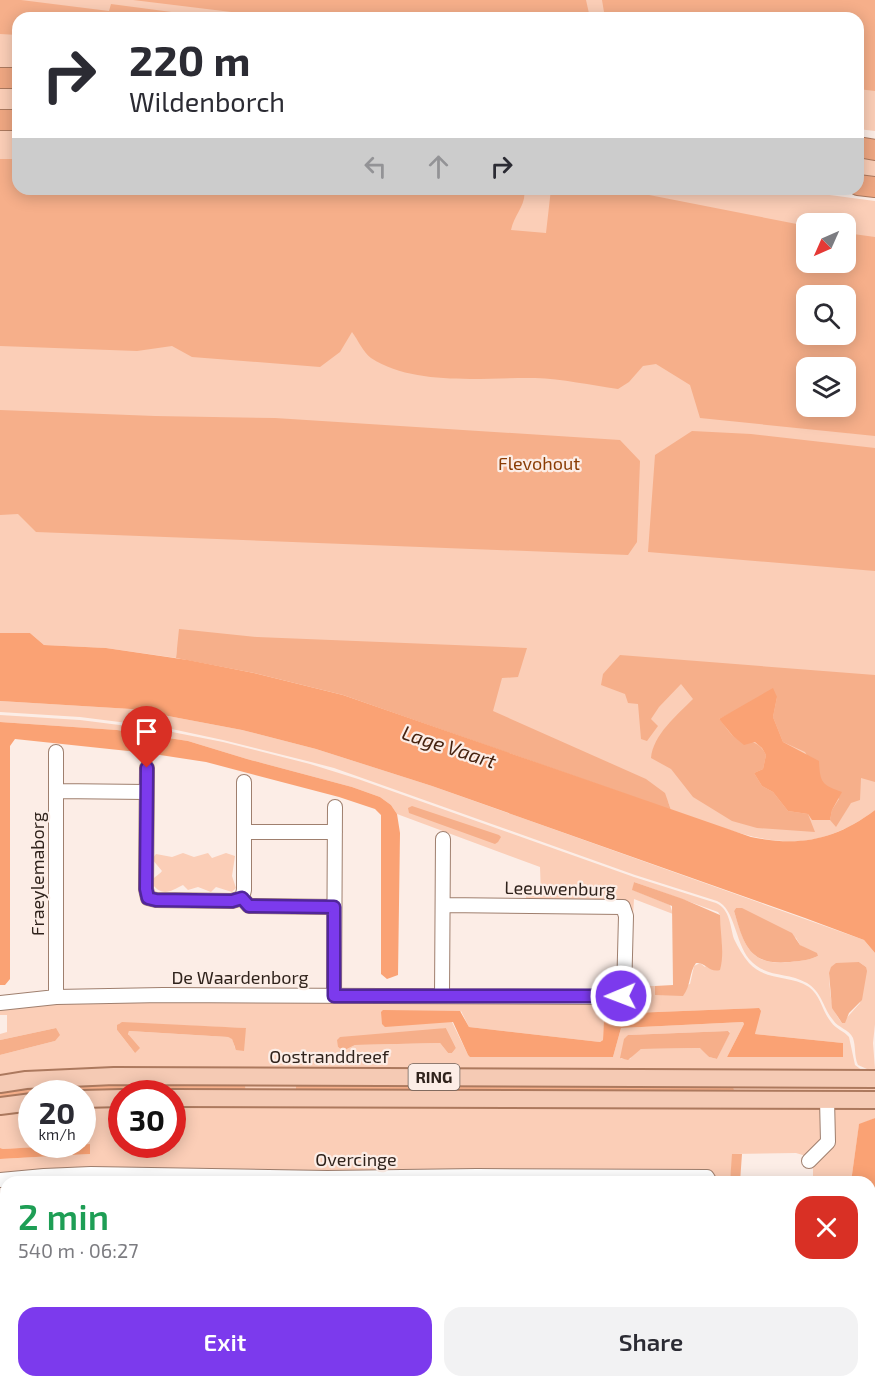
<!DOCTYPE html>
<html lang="en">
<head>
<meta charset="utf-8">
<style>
	body { margin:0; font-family:"Exo 2",sans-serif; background:#f2f2f3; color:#2b2b33; height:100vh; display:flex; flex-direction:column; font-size:22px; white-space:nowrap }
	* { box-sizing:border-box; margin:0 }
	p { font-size:20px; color:#7c7c81 }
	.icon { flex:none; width:33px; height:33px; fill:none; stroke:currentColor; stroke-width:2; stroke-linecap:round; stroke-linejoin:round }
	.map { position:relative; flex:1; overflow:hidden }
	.side { position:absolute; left:0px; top:1176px; width:876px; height:212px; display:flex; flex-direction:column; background:#fff; border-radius:18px 18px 0 0; box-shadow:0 3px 15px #0003 }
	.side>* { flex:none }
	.guide { position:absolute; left:12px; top:12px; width:852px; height:183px; border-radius:18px; box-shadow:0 3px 15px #0003; background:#fff; color:#2b2b33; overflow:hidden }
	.needle { width:39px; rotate:225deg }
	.fabs { position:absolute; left:796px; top:213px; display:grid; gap:12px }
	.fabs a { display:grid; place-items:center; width:60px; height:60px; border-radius:12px; background:#fff; box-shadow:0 3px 15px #0003; font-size:30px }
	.speed { position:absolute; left:18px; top:1080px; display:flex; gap:12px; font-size:30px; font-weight:700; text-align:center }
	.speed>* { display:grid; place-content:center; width:78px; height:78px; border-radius:50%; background:#fff; box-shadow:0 3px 15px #0003; line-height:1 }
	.speed small { font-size:15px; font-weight:400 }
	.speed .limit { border:9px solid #d22; background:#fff; color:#111 }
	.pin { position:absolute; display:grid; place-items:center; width:51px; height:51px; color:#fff; margin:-62px -26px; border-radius:50% 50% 50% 0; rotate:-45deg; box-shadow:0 0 6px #0007 }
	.pin .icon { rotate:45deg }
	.me { position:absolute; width:66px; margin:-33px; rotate:269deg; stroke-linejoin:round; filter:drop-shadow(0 0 4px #0008) }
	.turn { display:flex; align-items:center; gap:21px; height:126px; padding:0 18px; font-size:27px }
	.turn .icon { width:78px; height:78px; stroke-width:2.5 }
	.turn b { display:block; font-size:42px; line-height:51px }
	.lanes { display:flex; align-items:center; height:57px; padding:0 18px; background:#0003; justify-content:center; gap:30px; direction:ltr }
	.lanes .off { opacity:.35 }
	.round { display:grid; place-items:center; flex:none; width:63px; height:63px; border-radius:18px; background:#f2f2f3 }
	.headline { display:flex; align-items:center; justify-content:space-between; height:102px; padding:0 18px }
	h1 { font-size:36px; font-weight:600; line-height:45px; color:#1e9e55 }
	.button { display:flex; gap:12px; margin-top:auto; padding:12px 18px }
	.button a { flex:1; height:69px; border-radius:18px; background:#7c3aed; color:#fff; font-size:24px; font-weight:600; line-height:69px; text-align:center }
	.button a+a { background:#f2f2f3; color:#2b2b33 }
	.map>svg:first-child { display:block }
	.green { fill:#fbceb7; fill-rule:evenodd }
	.forest { fill:#f6af8a; fill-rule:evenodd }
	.water { fill:#faa274 }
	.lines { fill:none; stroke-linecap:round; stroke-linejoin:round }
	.minor-casing { stroke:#9f7f6e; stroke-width:16 }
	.major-casing { stroke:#ac795e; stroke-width:20 }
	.highway-casing { stroke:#ac795e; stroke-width:22 }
	.minor { stroke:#fff; stroke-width:14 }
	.major { stroke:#f5cab4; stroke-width:16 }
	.highway { stroke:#efa782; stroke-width:20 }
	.route-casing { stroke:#51269a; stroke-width:15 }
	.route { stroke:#7c3aed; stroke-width:10 }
	.labels { text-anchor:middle; stroke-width:4.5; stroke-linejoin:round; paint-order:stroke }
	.shield { fill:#fcede6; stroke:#6d6059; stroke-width:1.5 }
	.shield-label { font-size:16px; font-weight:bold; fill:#30231c }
	.park-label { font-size:18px; fill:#8a3c04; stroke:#fcede6 }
	.street-label { font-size:18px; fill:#30231c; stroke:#fcede6 }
	.water-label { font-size:20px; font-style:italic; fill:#462310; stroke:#fcede6 }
</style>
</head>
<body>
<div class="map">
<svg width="875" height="1387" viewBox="0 0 875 1387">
	<rect width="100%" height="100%" fill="#fcede6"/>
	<path class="green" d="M 0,0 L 875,0 L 875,131 L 858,129 L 858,18 L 18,18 L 18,69 L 0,69 Z
		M 0,87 L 18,87 L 18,114 L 0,114 Z
		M 0,129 L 18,129 L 18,189 L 784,189 L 875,201 L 875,810 C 802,865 748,836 671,810 L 668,802 L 439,719 L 177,649 L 176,658 L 106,648 L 44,645 L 30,633 L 0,633 ZM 807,224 L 846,224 L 846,262 L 807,262 ZM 807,296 L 846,296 L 846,334 L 807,334 ZM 807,368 L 846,368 L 846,406 L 807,406 Z
		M 858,153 L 875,156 L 875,182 L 858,179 Z
		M 0,701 L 131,709 L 242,730 L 316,749 L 432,786 L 864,940 L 875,953 L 875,1024 L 873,1043 L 875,1069 L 867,1069 L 858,1065 C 854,1056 856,1047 853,1038 C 849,1029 838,1028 833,1020 C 823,1008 822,992 807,983 C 786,971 767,979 749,959 C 735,942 735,909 717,901 L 635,875 L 334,768 L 311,762 L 223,740 L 167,728 L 80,717 L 0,712 ZM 736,908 L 796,938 L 800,945 L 818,956 C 810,960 800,961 790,962 C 749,966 745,946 734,911 ZM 859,962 L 866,967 L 860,1003 L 842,1023 C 830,1009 830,991 829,973 Z
		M 0,715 L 80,720 L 167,731 L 223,742 L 310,764 L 358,779 L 634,877 L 716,903 C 730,909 730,926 734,939 C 738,947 743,956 749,963 C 767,982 789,974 809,987 C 821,996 822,1011 831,1022 C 836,1029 844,1031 849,1037 L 855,1065 L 863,1071 L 0,1079 L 0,1055 L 55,1041 L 56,1028 L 0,1040 L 0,1034 L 7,1032 L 7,1015 L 0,1015 L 0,1007 L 49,1001 L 623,1001 L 629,986 L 655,986 L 656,995 L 690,984 L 694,966 L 700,963 L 705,967 L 722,944 L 720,935 L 720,915 L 718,912 L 634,882 L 633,890 L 670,905 L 673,914 L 634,899 L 633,915 L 629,915 L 630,911 L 526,902 L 526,896 L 541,896 L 540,867 L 397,814 L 391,805 L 380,797 L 352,787 L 247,759 L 188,741 L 117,730 L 0,722 ZM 759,1008 L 755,1034 L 843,1043 L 843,1057 L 727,1057 L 744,1024 L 743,1022 L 621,1028 L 613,1057 L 471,1057 L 468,1055 L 452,1022 L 461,1011 L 469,1027 L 600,1042 L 603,1040 L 604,1016 L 607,1014 ZM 120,1023 L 245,1028 L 246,1029 L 235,1048 L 232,1038 L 228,1037 L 129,1031 L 128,1033 L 135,1053 L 117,1030 L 117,1026 ZM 446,1028 L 456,1048 L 452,1053 L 448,1053 L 440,1043 L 355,1045 L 343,1051 L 338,1047 ZM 728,1031 L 730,1032 L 717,1059 L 709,1057 L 701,1048 L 641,1049 L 634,1053 L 630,1059 L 621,1059 L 628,1035 Z
		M 183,853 L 194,857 L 208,853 L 212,858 L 226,853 L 235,856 L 232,876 L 236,888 L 232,892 L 216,887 L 211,892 L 198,887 L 188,890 L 183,885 C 171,891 163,897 153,885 C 152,875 158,877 162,871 L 152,859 L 156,854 L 172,857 Z
		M 245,1084 L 296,1085 L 296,1093 L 246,1093 Z
		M 875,1085 L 875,1094 L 735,1094 L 733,1086 Z
		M 83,1105 L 121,1105 L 122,1144 L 172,1144 L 173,1105 L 667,1108 L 817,1106 L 821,1112 L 821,1139 L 806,1156 L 796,1153 L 733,1154 L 730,1182 L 713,1182 L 713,1173 L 707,1172 L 488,1173 L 125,1168 L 0,1177 L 0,1159 L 90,1154 L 90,1144 L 83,1144 Z
		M 837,1106 L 875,1107 L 875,1118 L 859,1125 L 851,1182 L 813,1182 L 813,1165 L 832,1111 Z
		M 31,1107 L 32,1144 L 78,1145 L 3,1149 L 0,1148 L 0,1111 Z"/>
	<path class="forest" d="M 0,0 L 21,0 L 109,11 L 111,4 L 217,18 L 18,18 L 18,35 L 0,34 Z
		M 133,0 L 586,0 L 590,18 L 281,18 Z
		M 602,0 L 875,0 L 875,91 L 858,89 L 858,18 L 605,18 Z
		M 0,159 L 18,159 L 18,189 L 524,189 C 527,205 514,214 511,230 L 546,233 L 551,189 L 603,189 L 644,194 L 807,226 L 807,262 L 846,262 L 846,233 L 875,237 L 875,436 L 700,418 L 690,385 L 656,364 L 643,366 L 629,382 L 618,389 C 591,385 562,379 535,378 C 484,377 416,387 371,358 C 363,352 358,340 352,332 L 340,352 L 320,367 L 192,357 L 172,346 L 137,351 L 0,346 ZM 807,296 L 846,296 L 846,334 L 807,334 ZM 807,368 L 846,368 L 846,406 L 807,406 Z
		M 0,410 L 155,416 L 275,418 L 620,440 L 640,461 L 637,542 L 628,555 L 36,532 L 18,514 L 0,515 Z
		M 692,431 L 751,434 L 875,448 L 875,571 L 648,552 L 655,455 Z
		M 179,629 L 257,637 L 527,648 L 518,677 L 502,678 L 493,711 L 646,779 L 665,793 L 671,810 L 343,695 L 254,673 L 176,658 Z
		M 620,655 L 875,675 L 875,782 L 861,778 L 860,800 L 851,803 L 836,827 L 830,820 L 832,810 L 839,799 L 830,788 L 824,785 L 805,752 L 783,742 L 773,717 L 777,697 L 750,703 L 719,719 C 724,724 728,731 732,735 C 742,745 756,735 766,755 L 763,769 L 754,773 L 762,786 L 773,792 L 788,811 L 808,814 L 815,832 L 757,828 L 732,821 L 693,797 L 671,769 L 651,758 C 653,735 677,715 693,699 L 681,684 L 659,707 L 651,719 L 658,726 L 647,741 L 641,739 L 638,704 L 628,703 L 625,694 L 601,685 L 603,674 Z
		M 412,806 L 499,835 L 501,837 L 498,842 L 495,844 L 409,813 L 408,808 Z
		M 634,882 L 683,899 L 720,915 C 720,934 725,952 720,970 C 709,973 706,962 696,963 C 689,972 691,986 683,996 L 655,995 L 655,986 L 673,985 L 672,906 L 632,890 Z
		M 736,908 L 742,908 L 792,933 L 800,945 L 817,953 L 818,956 C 810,960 800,961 790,962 C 749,966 744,945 734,911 Z
		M 859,962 L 866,967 L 867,971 L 862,1000 L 849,1013 L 845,1023 L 842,1023 L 832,1008 L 829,973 L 831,967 L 836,963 Z
		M 122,1022 L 246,1028 L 244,1051 L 236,1050 L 232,1039 L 228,1037 L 129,1031 L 128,1034 L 140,1048 L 135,1053 L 117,1030 L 117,1025 Z
		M 56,1028 L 60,1035 L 55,1041 L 0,1055 L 0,1040 Z
		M 446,1028 L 456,1048 L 452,1053 L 448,1053 L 440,1043 L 355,1045 L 343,1051 L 338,1047 L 337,1040 L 340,1037 Z
		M 728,1031 L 730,1033 L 717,1059 L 709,1057 L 700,1048 L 641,1049 L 628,1060 L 620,1058 L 624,1039 L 628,1035 Z
		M 159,1083 L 245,1084 L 246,1093 L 32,1094 L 0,1099 L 0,1091 L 51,1086 Z
		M 296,1085 L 733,1086 L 735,1094 L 296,1093 Z
		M 732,1154 L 742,1154 L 740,1182 L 730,1182 Z"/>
	<path class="water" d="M 0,633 L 30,633 L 44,645 L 106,648 L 188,660 L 254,673 L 343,695 L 751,837 C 800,847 835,840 875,810 L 875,953 L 864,940 L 805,918 L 432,786 L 316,749 L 242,730 L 131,709 L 0,701 Z
		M 773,688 L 777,697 L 773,717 L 783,742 L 819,761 C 820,783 822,785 842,792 L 832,810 L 830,820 L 812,820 L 808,814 L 788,811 L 773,792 L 762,786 L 754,773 L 763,769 L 766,755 L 762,748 L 755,742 L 744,745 L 733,736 L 719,719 Z
		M 0,722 L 117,730 L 188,741 L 247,759 L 352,787 L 380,797 L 391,805 L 397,814 L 400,833 L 398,975 L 387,979 L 381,974 L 381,815 L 375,809 L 339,797 L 206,762 L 147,753 L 15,739 L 10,746 L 10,979 L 5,985 L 0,985 Z
		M 759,1008 L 761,1011 L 755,1034 L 843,1043 L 843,1057 L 727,1057 L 744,1024 L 743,1022 L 621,1028 L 613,1057 L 470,1057 L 468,1055 L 453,1022 L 385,1027 L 382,1024 L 381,1012 L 383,1010 L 460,1011 L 469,1027 L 600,1042 L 603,1040 L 604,1016 L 607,1014 Z
		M 875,1118 L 875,1370 L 873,1387 L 826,1387 L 827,1382 L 870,1382 L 870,1182 L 851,1182 L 859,1124 Z
		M 90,1144 L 90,1154 L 0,1159 L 0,1148 L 3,1149 Z"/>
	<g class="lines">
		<defs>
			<path id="minor" d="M 147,768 L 146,889 L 148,898 L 156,900 L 232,901 L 242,898
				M 56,791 L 146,792
				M 244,832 L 335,832
				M 242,898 L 244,890 L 244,782
				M 242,898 L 249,906 L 334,907
				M 334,996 L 335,807
				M 442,996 L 443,839
				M 56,997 L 56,752
				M 0,1003 L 56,997 L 163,995 L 611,997 L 624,994 L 626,916 L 623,907 L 443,905
				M 809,1161 L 828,1142 L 827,1099
				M 0,1180 L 44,1176 L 91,1174 L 327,1178 L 477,1176 L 707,1177 L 710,1182
				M 0,1331 L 6,1339
				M 44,1382 L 49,1387
				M 233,1382 L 238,1387
				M 279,1382 L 284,1387
				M 426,1382 L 432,1387
				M 612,1382 L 617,1387
				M 660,1382 L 665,1387
				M 675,1387 L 682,1382
				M 802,1387 L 803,1382"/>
			<path id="major" d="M 0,1084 L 26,1080 L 114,1076 L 875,1079
				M 172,1098 L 875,1100
				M 82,1099 L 122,1098
				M 0,1106 L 32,1102"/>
			<path id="highway" d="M 0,78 L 18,78
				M 0,120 L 18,120
				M 858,147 L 875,150
				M 858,185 L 875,187"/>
		</defs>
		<use href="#minor" class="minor-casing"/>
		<use href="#major" class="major-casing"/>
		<use href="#highway" class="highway-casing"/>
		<use href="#minor" class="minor"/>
		<use href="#major" class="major"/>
		<use href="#highway" class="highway"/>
	</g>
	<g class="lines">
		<defs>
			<path id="route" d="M 147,768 L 146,889 L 148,898 L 156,900 L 232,901 L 242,898 L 249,906 L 334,907 L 334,996 L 621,996"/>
		</defs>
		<use href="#route" class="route-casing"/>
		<use href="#route" class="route"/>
	</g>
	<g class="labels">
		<rect class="shield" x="408.5" y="1064" width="51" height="26" rx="4.5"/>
		<g class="shield-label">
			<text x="434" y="1083">RING</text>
		</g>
		<g class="park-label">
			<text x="539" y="470">Flevohout</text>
		</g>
		<g class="street-label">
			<text transform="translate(38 874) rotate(-90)" y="6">Fraeylemaborg</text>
			<text transform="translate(560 889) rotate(1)" y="6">Leeuwenburg</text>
			<text x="240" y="984">De Waardenborg</text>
			<text x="329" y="1063">Oostranddreef</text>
			<text x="356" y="1166">Overcinge</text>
		</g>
		<g class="water-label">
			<text transform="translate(449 747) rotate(18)" y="7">Lage Vaart</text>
		</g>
	</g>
</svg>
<div class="fabs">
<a><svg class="needle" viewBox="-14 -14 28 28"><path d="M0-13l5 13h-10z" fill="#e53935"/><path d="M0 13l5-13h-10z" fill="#7c7c81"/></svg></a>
<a><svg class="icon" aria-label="search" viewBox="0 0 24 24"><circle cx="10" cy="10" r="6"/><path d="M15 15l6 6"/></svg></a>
<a><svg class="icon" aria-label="layers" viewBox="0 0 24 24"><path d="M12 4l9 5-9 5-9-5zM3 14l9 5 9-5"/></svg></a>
</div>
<div class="speed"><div>20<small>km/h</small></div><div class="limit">30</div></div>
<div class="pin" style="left:147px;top:768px;background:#d93025"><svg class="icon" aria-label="arrive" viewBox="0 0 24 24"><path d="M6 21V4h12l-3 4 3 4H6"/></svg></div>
<svg class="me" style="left:621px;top:996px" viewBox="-20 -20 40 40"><circle r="17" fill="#7c3aed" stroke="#fff" stroke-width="3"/><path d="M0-11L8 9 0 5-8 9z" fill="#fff"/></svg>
<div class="guide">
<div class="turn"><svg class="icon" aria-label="right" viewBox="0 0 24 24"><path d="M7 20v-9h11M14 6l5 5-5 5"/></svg><div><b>220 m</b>Wildenborch</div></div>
<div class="lanes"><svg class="icon off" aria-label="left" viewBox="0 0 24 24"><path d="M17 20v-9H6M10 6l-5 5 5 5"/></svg><svg class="icon off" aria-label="ahead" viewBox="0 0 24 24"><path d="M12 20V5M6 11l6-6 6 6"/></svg><svg class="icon" aria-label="right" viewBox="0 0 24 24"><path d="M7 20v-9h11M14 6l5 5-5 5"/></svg></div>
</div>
<section class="side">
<div class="headline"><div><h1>2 min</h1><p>540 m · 06:27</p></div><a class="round" style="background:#d93025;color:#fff"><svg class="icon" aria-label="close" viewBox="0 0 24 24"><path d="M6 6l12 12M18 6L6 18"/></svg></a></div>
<div class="button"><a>Exit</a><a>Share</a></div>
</section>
</div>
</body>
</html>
